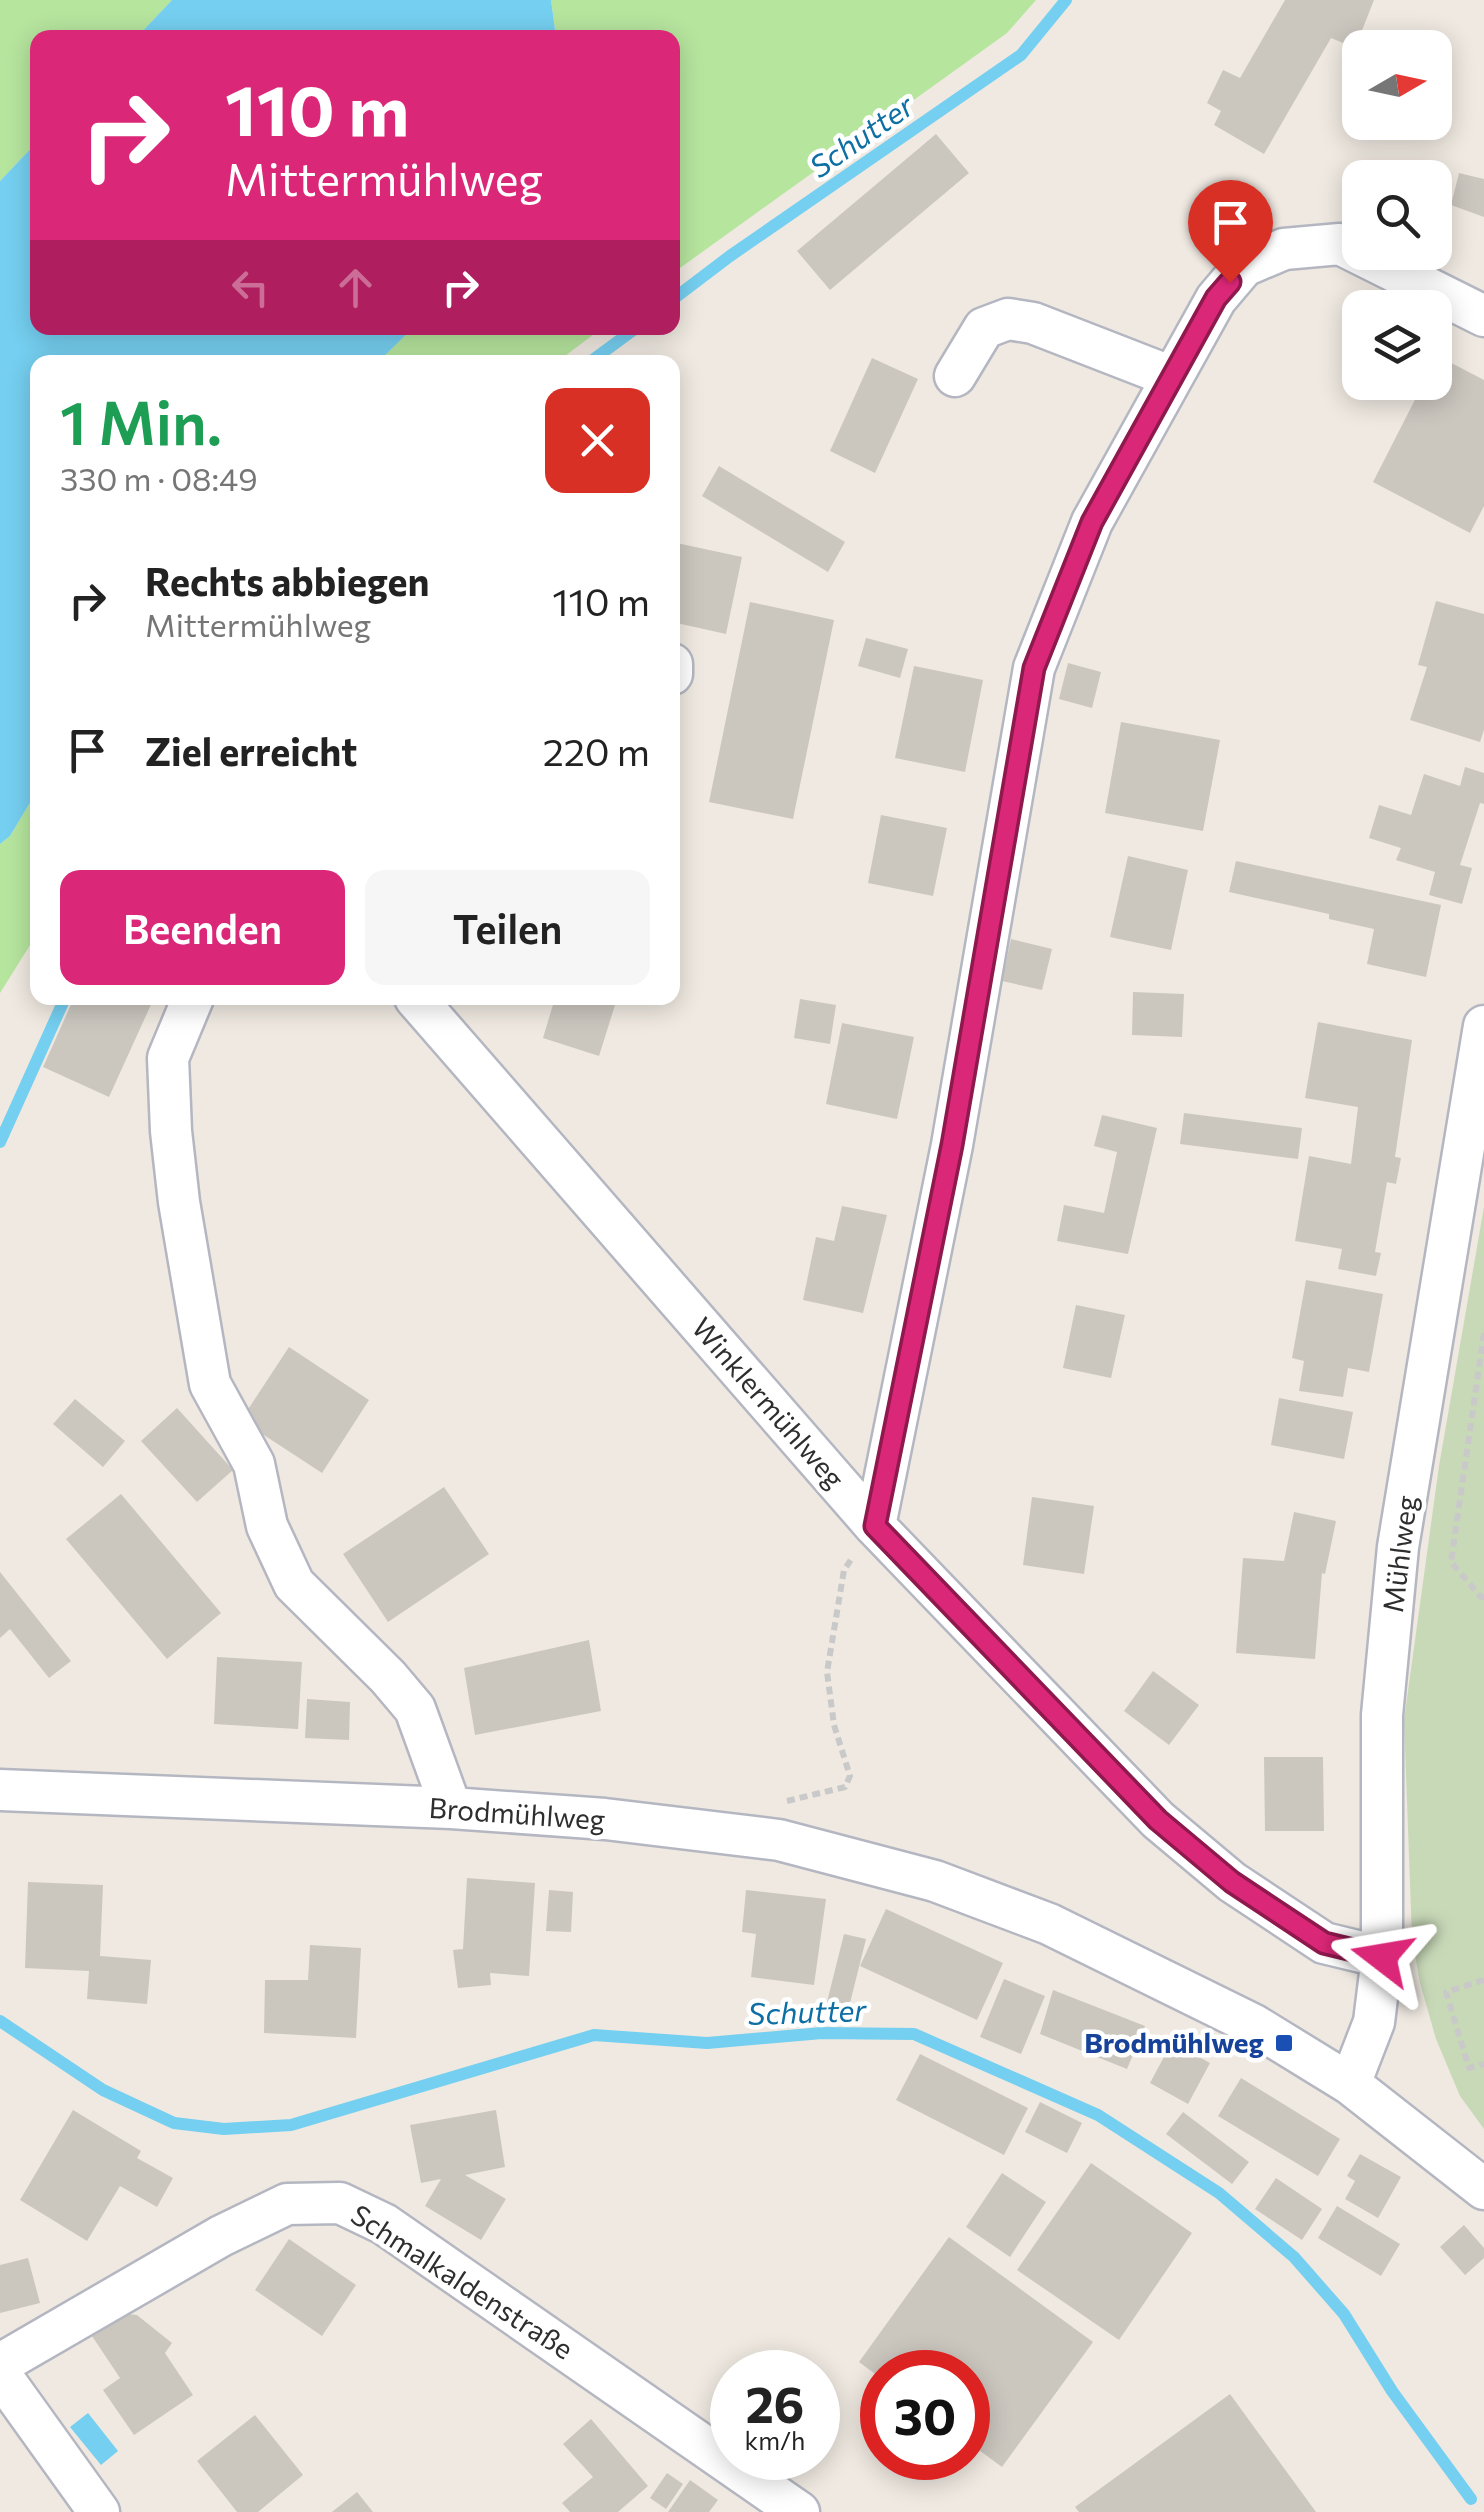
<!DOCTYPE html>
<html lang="de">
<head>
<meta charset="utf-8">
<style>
	body { margin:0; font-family:Commissioner,sans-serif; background:#f6f6f6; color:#222; height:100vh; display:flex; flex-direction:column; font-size:38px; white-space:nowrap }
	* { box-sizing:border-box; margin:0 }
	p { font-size:32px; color:#767676 }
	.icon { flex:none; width:55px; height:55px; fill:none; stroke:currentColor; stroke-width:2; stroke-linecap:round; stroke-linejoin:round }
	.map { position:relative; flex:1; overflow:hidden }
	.drawer { position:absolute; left:30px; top:355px; width:650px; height:650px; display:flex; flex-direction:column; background:#fff; border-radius:20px; box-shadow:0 5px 25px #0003 }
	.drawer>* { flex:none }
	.banner { position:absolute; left:30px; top:30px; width:650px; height:305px; border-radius:20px; box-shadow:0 5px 25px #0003; background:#db2777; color:#fff; overflow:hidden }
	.needle { width:65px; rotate:81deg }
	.fabs { position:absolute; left:1342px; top:30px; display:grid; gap:20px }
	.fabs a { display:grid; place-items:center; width:110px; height:110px; border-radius:20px; background:#fff; box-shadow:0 5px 25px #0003; font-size:50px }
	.speed { position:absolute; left:710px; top:2350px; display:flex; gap:20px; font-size:50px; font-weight:700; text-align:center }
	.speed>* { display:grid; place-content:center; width:130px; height:130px; border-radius:50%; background:#fff; box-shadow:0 5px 25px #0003; line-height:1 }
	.speed small { font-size:25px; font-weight:400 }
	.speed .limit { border:15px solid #d22; background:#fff; color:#111 }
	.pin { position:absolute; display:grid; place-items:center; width:85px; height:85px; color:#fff; margin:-102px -42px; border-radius:50% 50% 50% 0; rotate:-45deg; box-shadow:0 0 10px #0007 }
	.pin .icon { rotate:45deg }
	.me { position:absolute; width:110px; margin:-55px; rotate:284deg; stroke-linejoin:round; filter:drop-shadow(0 0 8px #0008) }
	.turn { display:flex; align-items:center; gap:35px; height:210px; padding:0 30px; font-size:45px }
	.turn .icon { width:130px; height:130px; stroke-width:2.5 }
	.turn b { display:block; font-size:70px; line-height:85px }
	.lanes { display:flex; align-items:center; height:95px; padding:0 30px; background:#0003; justify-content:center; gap:50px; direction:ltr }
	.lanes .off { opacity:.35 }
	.round { display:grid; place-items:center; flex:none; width:105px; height:105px; border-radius:20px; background:#f6f6f6 }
	.head { display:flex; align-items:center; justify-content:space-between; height:170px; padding:0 30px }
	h1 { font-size:60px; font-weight:600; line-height:75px; color:#1e9e55 }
	.primary-button { display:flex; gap:20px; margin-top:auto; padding:20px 30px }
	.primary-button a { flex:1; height:115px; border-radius:20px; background:#db2777; color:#fff; font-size:40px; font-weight:600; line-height:115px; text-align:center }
	.primary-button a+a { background:#f6f6f6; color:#222 }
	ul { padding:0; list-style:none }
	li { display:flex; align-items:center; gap:30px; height:150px; padding:0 30px }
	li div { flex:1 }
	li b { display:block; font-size:38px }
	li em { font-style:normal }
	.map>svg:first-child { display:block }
	.green { fill:#b6e59e }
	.cemetery { fill:#c8d9b8 }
	.water { fill:#75cff0 }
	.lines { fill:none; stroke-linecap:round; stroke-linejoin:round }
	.stream { stroke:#75cff0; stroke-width:12 }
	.building { fill:#cbc7bf }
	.minor-casing { stroke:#b4b7c1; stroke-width:45 }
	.path { stroke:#c9c9c9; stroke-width:6; stroke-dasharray:8 5; stroke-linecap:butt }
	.minor { stroke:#fff; stroke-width:40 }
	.route-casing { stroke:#8e194d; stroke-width:25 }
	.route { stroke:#db2777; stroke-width:18 }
	.transit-dot { fill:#1a4fb4; stroke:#fff; stroke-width:4 }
	.labels { text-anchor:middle; stroke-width:9; stroke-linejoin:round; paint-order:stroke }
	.street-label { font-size:28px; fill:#2e2e2e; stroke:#fff }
	.transit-label { font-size:28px; font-weight:bold; fill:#164399; stroke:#fff; text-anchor:end }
	.water-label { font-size:30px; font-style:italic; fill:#0d6fa3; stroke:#fff }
</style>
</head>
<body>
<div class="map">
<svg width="1484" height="2512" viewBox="0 0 1484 2512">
	<rect width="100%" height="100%" fill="#efe9e1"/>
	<path class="green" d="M 0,0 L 172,0 L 137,37 L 38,38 L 37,142 L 0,181 Z
		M 551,0 L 1036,0 L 1007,33 L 673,273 L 672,38 L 556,37 Z
		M 413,328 L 602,328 L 557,362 L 378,362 Z
		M 37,791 L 37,934 L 0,993 L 0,844 L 10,836 Z"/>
	<path class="cemetery" d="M 1484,1207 L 1484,2129 L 1460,2096 L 1436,2039 L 1420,1983 L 1412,1938 L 1404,1720 L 1439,1466 Z"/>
	<path class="water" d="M 172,0 L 551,0 L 556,37 L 137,37 Z
		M 37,142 L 38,328 L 413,328 L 378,362 L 38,362 L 37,791 L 10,836 L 0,844 L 0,181 Z
		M 88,2413 L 118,2451 L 101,2465 L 70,2427 Z"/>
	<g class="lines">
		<path class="stream" d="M 672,300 L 730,256 L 1021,55 L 1066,0
			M 590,362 L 636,328
			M 0,1142 L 65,998
			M 0,2021 L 103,2090 L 174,2123 L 224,2129 L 291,2125 L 594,2035 L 707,2043 L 822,2033 L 914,2034 L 1098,2115 L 1219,2193 L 1294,2257 L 1344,2314 L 1392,2391 L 1471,2499"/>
	</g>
	<path class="building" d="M 1285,0 L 1374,0 L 1355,48 L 1331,38 L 1264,154 L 1214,125 L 1221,111 L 1207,103 L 1223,70 L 1240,78 Z
		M 936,134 L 969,173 L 830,290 L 797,251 Z
		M 1459,173 L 1484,179 L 1484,217 L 1451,205 Z
		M 1438,356 L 1484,380 L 1484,506 L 1470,533 L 1373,482 L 1424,382 L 1435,382 L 1435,362 Z
		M 872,358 L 918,379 L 875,473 L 830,451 Z
		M 719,466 L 845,542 L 828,572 L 702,496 Z
		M 672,542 L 742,557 L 726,634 L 672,622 Z
		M 1436,601 L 1484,614 L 1484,730 L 1480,742 L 1410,720 L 1427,667 L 1418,665 Z
		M 750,602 L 834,620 L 793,819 L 709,802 Z
		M 866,638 L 908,649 L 900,678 L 858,666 Z
		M 1068,663 L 1101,672 L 1092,708 L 1059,699 Z
		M 914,666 L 983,680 L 965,772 L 895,758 Z
		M 1121,722 L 1220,740 L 1203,831 L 1105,813 Z
		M 1465,767 L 1484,773 L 1484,804 L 1480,803 L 1460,865 L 1472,868 L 1462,904 L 1429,895 L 1435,872 L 1396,860 L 1401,848 L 1369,838 L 1379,805 L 1411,815 L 1424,774 L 1460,786 Z
		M 881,815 L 947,828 L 933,896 L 868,883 Z
		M 1128,856 L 1188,870 L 1171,950 L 1110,937 Z
		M 1236,861 L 1441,905 L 1426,977 L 1367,964 L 1374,929 L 1329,919 L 1329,914 L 1229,892 Z
		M 1011,939 L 1052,949 L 1042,990 L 1002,981 Z
		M 1133,992 L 1184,994 L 1182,1037 L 1132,1035 Z
		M 74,998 L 154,998 L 109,1097 L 43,1067 Z
		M 555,998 L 623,998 L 621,1003 L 616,1002 L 599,1056 L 543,1038 Z
		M 800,999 L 836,1005 L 830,1044 L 794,1038 Z
		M 1318,1022 L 1412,1040 L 1395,1157 L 1401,1158 L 1396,1184 L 1387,1182 L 1375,1252 L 1381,1253 L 1376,1276 L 1338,1269 L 1342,1249 L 1295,1241 L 1309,1156 L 1351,1164 L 1358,1107 L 1305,1098 Z
		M 842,1023 L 914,1037 L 897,1119 L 826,1104 Z
		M 1184,1113 L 1302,1128 L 1298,1159 L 1180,1144 Z
		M 1102,1115 L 1157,1128 L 1128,1254 L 1057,1241 L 1064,1205 L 1104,1213 L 1117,1152 L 1094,1146 Z
		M 842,1206 L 887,1215 L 863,1313 L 803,1300 L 816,1237 L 834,1241 Z
		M 1306,1280 L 1383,1294 L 1369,1372 L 1348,1368 L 1343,1397 L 1299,1391 L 1304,1361 L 1292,1358 Z
		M 1076,1305 L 1125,1315 L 1111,1378 L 1063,1368 Z
		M 289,1347 L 369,1400 L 322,1473 L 241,1420 Z
		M 1279,1398 L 1353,1412 L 1344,1459 L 1271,1445 Z
		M 75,1399 L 125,1441 L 103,1467 L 53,1424 Z
		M 177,1408 L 233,1470 L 197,1502 L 141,1441 Z
		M 444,1487 L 489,1554 L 388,1622 L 343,1554 Z
		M 121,1494 L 221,1613 L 167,1659 L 66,1539 Z
		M 1032,1497 L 1094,1506 L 1084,1574 L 1023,1565 Z
		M 1294,1512 L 1336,1521 L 1325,1574 L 1322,1573 L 1315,1659 L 1236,1653 L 1243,1558 L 1284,1561 Z
		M 0,1572 L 71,1661 L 49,1678 L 10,1629 L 0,1638 Z
		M 589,1640 L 601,1711 L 475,1735 L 464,1668 Z
		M 217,1657 L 302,1662 L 298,1729 L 214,1724 Z
		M 1153,1671 L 1199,1705 L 1169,1745 L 1124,1711 Z
		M 307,1699 L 350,1702 L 349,1740 L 305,1738 Z
		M 1264,1757 L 1323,1757 L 1324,1831 L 1265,1831 Z
		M 467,1878 L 535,1883 L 529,1976 L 490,1973 L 491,1985 L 458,1988 L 453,1950 L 463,1949 Z
		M 28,1882 L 103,1885 L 100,1956 L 151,1960 L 147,2004 L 87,1999 L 89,1971 L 25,1968 Z
		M 549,1890 L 573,1892 L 571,1932 L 546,1931 Z
		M 746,1890 L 826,1899 L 814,1985 L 751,1977 L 756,1934 L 742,1932 Z
		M 886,1909 L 1003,1963 L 977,2020 L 860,1966 Z
		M 844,1934 L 866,1939 L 849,2007 L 827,2002 Z
		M 310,1945 L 361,1948 L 356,2038 L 264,2033 L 265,1980 L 308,1980 Z
		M 1004,1979 L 1045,1996 L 1021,2054 L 980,2037 Z
		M 1053,1990 L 1145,2026 L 1127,2069 L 1040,2034 Z
		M 1172,2042 L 1210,2063 L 1188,2104 L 1150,2083 Z
		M 920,2054 L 1028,2108 L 1004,2155 L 896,2100 Z
		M 1241,2078 L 1340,2139 L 1318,2176 L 1218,2116 Z
		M 1040,2102 L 1082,2123 L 1067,2153 L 1025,2132 Z
		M 73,2110 L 141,2151 L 137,2158 L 173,2178 L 157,2207 L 120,2186 L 87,2241 L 20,2200 Z
		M 496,2110 L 505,2167 L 465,2175 L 506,2199 L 481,2240 L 425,2206 L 441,2179 L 421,2183 L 410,2125 Z
		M 1183,2112 L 1249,2162 L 1232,2184 L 1166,2134 Z
		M 1360,2154 L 1401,2177 L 1378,2218 L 1345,2199 L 1355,2181 L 1347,2176 Z
		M 1091,2163 L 1192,2233 L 1119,2340 L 1017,2270 Z
		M 1002,2173 L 1046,2202 L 1010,2257 L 966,2227 Z
		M 1276,2178 L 1322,2209 L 1302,2240 L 1255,2209 Z
		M 1337,2206 L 1400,2244 L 1381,2276 L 1318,2238 Z
		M 1464,2225 L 1484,2248 L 1484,2258 L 1465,2275 L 1440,2247 Z
		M 949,2237 L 1093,2342 L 1002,2467 L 968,2442 L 968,2372 L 882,2372 L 882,2379 L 859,2362 Z
		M 289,2239 L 356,2285 L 322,2336 L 255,2290 Z
		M 28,2258 L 40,2303 L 0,2313 L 0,2265 Z
		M 126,2314 L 137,2315 L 172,2343 L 165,2353 L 193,2395 L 134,2435 L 103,2390 L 120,2378 L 92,2336 Z
		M 1230,2394 L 1316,2512 L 1079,2512 L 1075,2507 Z
		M 255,2415 L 303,2475 L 258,2512 L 237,2512 L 197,2461 Z
		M 591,2419 L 648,2486 L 618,2512 L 570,2512 L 562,2503 L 593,2477 L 563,2444 Z
		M 667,2473 L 683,2484 L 666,2509 L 650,2498 Z
		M 690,2480 L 718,2500 L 709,2512 L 668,2512 Z
		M 357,2492 L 373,2512 L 332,2512 Z"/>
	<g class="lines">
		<defs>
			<path id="minor" d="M 955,376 L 984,328 L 1008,319 L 1033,323 L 1172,377
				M 672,664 L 672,674
				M 193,998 L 168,1058 L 171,1131 L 179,1202 L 210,1384 L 254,1464 L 267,1526 L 294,1584 L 388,1677 L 415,1709 L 451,1808
				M 415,998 L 875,1526 L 1158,1820 L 1232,1882 L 1324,1943 L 1382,1957
				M 875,1526 L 952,1145 L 1034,668 L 1092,522 L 1216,299 L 1244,266 L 1284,249 L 1340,244 L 1484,316
				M 0,1790 L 451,1808 L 605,1819 L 779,1840 L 935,1881 L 1049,1924 L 1254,2025 L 1350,2084 L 1484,2189
				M 1350,2084 L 1374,2022 L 1382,1957 L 1382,1715 L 1398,1547 L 1484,1026
				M 0,2364 L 221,2236 L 287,2204 L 340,2203 L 384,2224 L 799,2512
				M 0,2374 L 99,2512"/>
		</defs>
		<use href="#minor" class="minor-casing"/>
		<path class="path" d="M 1484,1333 L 1451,1562 L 1481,1597 L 1484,1597
			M 787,1801 L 845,1787 L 850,1776 L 834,1725 L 827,1672 L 844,1570 L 852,1558
			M 1484,1980 L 1446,1992 L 1469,2068 L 1484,2064"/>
		<use href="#minor" class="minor"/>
	</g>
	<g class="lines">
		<defs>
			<path id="route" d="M 1230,282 L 1216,298 L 1092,522 L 1034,668 L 952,1145 L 875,1526 L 1158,1820 L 1232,1882 L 1324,1943 L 1382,1957"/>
		</defs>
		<use href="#route" class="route-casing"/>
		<use href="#route" class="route"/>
	</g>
	<rect class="transit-dot" x="1274" y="2033" width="20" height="20" rx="5"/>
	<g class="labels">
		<g class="street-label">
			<text transform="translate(768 1403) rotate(49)" y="10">Winklermühlweg</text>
			<text transform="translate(1400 1554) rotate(-83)" y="10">Mühlweg</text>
			<text transform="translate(517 1814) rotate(4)" y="10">Brodmühlweg</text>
			<text transform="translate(462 2282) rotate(33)" y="10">Schmalkaldenstraße</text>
		</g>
		<g class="transit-label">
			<text x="1264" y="2053">Brodmühlweg</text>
		</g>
		<g class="water-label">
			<text transform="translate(862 137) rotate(-35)" y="10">Schutter</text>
			<text transform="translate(807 2013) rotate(-2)" y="10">Schutter</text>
		</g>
	</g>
</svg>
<div class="fabs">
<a><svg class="needle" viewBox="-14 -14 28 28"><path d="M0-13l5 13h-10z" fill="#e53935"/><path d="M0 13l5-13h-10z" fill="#767676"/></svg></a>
<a><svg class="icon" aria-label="search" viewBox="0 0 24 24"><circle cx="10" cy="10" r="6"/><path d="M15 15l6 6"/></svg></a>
<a><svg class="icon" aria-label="layers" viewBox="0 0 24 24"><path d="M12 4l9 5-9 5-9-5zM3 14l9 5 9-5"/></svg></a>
</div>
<div class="speed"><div>26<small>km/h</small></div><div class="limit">30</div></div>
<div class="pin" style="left:1230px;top:282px;background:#d93025"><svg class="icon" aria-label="arrive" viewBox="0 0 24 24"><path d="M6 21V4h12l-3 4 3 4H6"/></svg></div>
<svg class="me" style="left:1382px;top:1957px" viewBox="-20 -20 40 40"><path d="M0-17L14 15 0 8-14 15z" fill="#db2777" stroke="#fff" stroke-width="4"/></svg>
<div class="banner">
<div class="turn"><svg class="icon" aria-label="right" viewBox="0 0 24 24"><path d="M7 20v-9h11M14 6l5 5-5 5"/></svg><div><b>110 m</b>Mittermühlweg</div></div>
<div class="lanes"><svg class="icon off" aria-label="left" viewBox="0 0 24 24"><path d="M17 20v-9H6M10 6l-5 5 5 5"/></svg><svg class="icon off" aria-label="ahead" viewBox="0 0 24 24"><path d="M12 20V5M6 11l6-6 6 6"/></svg><svg class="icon" aria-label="right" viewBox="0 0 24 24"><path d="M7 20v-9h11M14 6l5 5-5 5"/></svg></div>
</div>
<section class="drawer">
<div class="head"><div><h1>1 Min.</h1><p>330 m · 08:49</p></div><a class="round" style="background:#d93025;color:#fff"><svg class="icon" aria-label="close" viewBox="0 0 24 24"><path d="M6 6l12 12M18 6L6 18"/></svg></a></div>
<ul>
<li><svg class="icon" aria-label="right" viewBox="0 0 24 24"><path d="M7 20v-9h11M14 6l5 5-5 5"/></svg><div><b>Rechts abbiegen</b><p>Mittermühlweg</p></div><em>110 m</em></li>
<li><svg class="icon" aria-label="arrive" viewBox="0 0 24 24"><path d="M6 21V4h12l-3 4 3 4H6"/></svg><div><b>Ziel erreicht</b></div><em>220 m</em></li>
</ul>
<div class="primary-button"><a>Beenden</a><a>Teilen</a></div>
</section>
</div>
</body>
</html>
